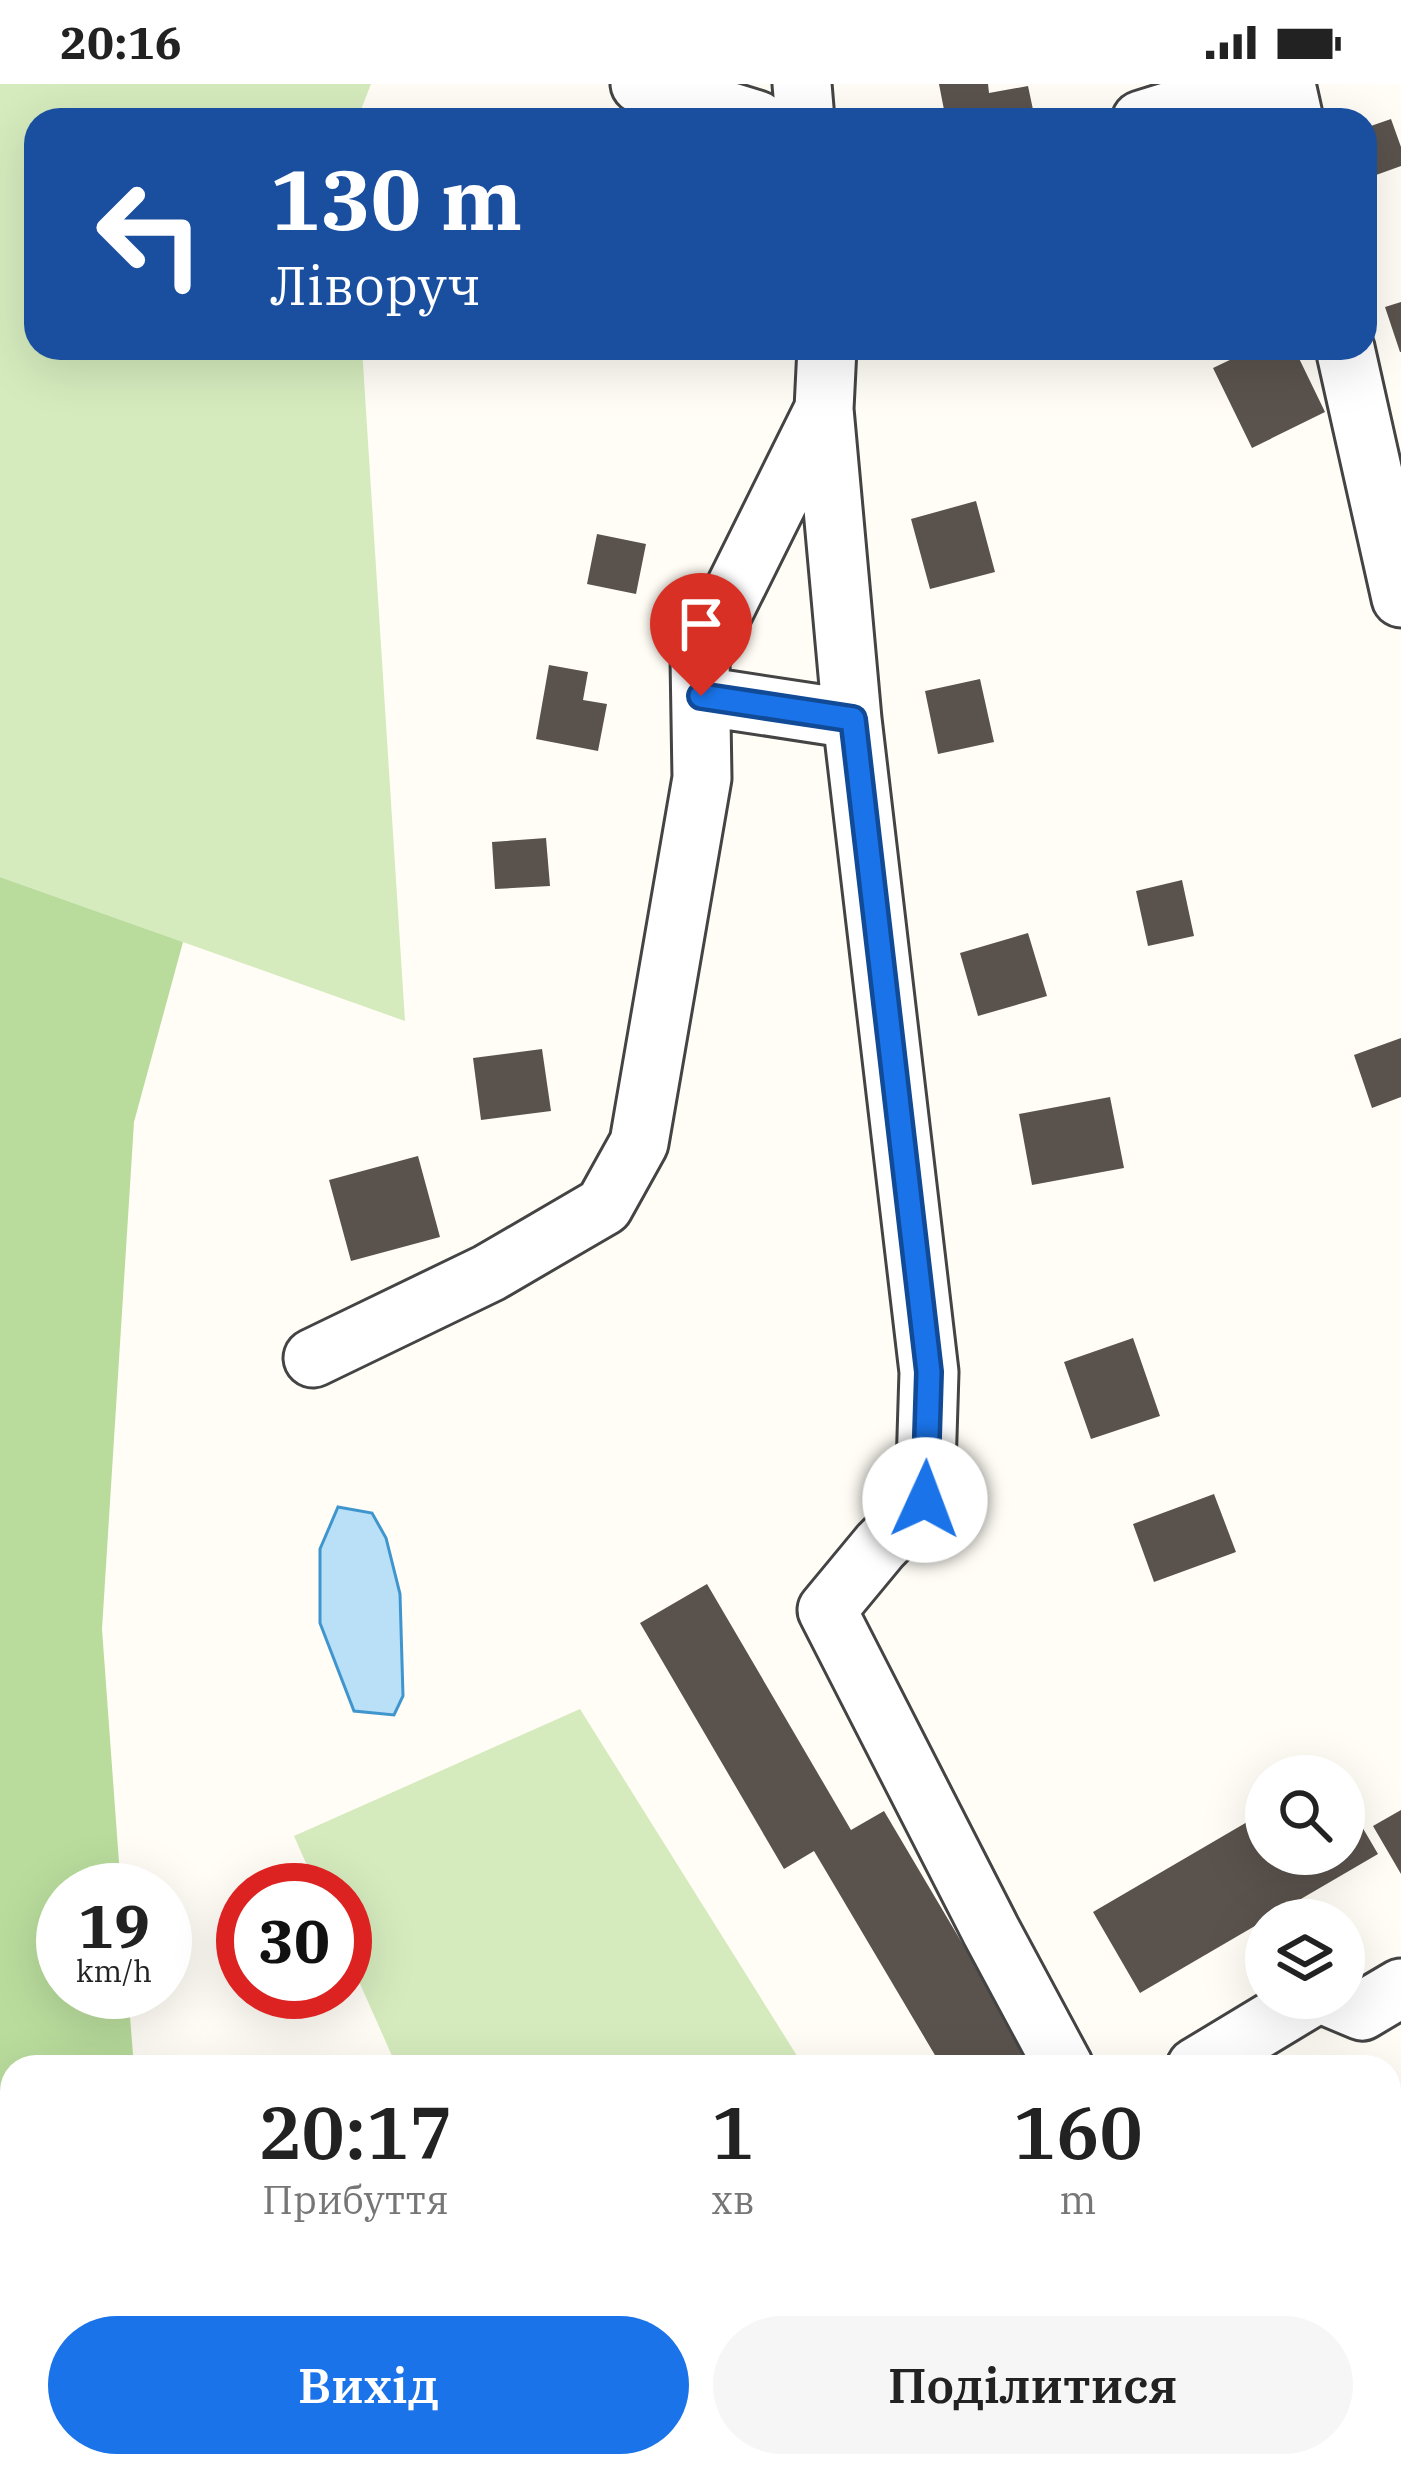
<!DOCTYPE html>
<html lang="uk">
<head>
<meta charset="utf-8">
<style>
	body { margin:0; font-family:"IBM Plex Serif",serif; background:#f6f6f6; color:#222; height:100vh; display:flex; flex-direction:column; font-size:45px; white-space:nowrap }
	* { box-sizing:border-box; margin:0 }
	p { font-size:39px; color:#767676 }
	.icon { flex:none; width:66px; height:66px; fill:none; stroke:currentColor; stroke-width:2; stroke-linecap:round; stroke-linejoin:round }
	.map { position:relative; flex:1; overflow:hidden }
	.details { position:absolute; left:0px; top:1971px; width:1401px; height:423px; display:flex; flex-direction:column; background:#fff; border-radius:36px 36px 0 0; box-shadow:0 12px 48px #0002 }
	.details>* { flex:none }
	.guide { position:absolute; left:24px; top:24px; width:1353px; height:252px; border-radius:36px; box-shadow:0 12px 48px #0002; background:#1a4fa0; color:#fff; overflow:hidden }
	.tools { position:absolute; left:1245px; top:1671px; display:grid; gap:24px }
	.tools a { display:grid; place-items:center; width:120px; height:120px; border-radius:50%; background:#fff; box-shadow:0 12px 48px #0002; font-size:60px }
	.speed { position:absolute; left:36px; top:1779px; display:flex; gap:24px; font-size:60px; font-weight:700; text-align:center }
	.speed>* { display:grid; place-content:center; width:156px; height:156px; border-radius:50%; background:#fff; box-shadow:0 12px 48px #0002; line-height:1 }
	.speed small { font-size:30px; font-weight:400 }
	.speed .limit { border:18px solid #d22; background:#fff; color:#111 }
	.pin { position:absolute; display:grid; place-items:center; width:102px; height:102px; color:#fff; margin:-123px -51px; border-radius:50% 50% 50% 0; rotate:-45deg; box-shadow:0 0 12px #0007 }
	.pin .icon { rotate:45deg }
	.me { position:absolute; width:132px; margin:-66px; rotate:2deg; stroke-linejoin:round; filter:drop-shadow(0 0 9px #0008) }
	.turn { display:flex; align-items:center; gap:42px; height:252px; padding:0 48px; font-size:54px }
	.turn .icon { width:156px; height:156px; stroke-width:2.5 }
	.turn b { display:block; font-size:84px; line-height:102px }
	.eta { display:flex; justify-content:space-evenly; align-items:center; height:204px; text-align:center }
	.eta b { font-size:72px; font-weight:600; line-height:84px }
	.primary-button { display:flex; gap:24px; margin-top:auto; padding:24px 48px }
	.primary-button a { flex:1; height:138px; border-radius:72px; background:#1a73e8; color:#fff; font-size:48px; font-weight:600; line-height:138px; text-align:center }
	.primary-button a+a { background:#f6f6f6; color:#222 }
	.status { display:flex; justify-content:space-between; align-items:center; height:84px; padding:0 60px; background:#fff; direction:ltr }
	.status svg { height:33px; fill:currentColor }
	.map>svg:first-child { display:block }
	.green { fill:#d5ebbd }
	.forest { fill:#b9dc9c }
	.water { fill:#b9e0f7; stroke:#3f96cf; stroke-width:3 }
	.building { fill:#5a524d }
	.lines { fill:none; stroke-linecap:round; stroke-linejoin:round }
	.minor-casing { stroke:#444; stroke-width:63 }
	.path { stroke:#333; stroke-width:8; stroke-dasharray:12 6; stroke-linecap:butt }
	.minor { stroke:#fff; stroke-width:57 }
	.route-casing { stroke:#114b97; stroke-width:30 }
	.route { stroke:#1a73e8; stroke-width:21 }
</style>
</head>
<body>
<div class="status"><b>20:16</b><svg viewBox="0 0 49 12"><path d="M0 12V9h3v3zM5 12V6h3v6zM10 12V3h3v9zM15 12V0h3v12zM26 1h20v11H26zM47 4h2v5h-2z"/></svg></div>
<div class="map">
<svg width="1401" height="2393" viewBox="0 0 1401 2393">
	<rect width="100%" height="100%" fill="#fffdf5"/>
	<path class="green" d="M 0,0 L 371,0 L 357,36 L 36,36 L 36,264 L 362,264 L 405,937 L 0,793 Z
		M 580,1625 L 804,1983 L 397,1983 L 345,1866 L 345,1806 L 318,1806 L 294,1752 Z
		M 0,2037 L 12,2059 L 12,2382 L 186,2382 L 192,2393 L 0,2393 Z
		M 215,2382 L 980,2382 L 997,2393 L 211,2393 Z"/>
	<path class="forest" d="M 0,793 L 183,858 L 134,1038 L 102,1545 L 121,1806 L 63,1806 L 63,1908 L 128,1908 L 134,1983 L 12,1983 L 12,2059 L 0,2037 Z"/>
	<path class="water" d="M 338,1423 L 372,1429 L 386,1454 L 400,1510 L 403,1612 L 394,1631 L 354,1627 L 320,1539 L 320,1465 Z"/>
	<path class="building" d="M 939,0 L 988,0 L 989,9 L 1028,2 L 1035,35 L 946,36 Z
		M 1391,35 L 1401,63 L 1401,82 L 1365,95 L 1365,44 Z
		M 1401,218 L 1401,268 L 1400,268 L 1385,223 Z
		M 1255,264 L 1294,264 L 1325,328 L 1252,364 L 1213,284 Z
		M 976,417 L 995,488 L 930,505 L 911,435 Z
		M 597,450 L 646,460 L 636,510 L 587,500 Z
		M 549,581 L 588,588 L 583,616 L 607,620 L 598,667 L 536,655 Z
		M 980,595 L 994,658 L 938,670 L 925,607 Z
		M 546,754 L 550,802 L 495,805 L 492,758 Z
		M 1182,796 L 1194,852 L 1148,862 L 1136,807 Z
		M 1028,849 L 1047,912 L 978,932 L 960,869 Z
		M 1401,954 L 1401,1013 L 1372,1024 L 1354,971 Z
		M 542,965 L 551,1027 L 481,1036 L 473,974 Z
		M 1110,1013 L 1124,1084 L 1032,1101 L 1019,1030 Z
		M 418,1072 L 440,1153 L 351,1177 L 329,1096 Z
		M 1133,1254 L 1160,1332 L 1091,1355 L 1064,1278 Z
		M 1214,1410 L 1236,1468 L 1154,1498 L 1133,1440 Z
		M 707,1500 L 851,1746 L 884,1727 L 1010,1940 L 1039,1965 L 1008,1983 L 984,1983 L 979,1975 L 964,1983 L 942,1983 L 814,1767 L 784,1785 L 640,1539 Z
		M 1344,1712 L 1378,1770 L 1140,1909 L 1093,1828 L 1266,1727 L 1266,1770 L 1344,1770 Z
		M 1401,1726 L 1401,1790 L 1373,1742 Z
		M 1389,2147 L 1401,2176 L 1401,2203 L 1389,2208 Z"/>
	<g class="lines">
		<defs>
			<path id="minor" d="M 640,0 L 757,36
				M 802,0 L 805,36
				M 1286,0 L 1294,36
				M 1141,36 L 1257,0
				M 827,264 L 824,325 L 852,635 L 929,1288 L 925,1416 L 880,1462 L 827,1526 L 991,1847 L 1064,1983
				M 1345,264 L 1401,514
				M 701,612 L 852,635
				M 313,1274 L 489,1189 L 604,1122 L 639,1059 L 702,694 L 700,575 L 824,325
				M 1331,1914 L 1362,1927 L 1401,1904
				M 1196,1983 L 1310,1914
				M 1389,2242 L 1401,2236
				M 1249,2382 L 1251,2393"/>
		</defs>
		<use href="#minor" class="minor-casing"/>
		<path class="path" d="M 732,2393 L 750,2382"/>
		<use href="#minor" class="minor"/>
	</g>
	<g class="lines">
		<defs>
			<path id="route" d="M 701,612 L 853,635 L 929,1288 L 925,1416"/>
		</defs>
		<use href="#route" class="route-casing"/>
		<use href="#route" class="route"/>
	</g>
</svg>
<div class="tools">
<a><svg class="icon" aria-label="search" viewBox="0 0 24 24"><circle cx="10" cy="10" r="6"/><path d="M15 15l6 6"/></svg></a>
<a><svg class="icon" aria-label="layers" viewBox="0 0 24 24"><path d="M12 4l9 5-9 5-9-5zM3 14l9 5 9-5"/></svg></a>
</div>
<div class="speed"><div>19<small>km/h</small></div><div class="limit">30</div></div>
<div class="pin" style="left:701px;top:612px;background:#d93025"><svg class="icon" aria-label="arrive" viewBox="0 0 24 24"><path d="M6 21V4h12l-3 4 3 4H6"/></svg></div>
<svg class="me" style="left:925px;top:1416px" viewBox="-20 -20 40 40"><circle r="19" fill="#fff"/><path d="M0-13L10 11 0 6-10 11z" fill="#1a73e8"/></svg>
<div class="guide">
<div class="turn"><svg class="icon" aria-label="left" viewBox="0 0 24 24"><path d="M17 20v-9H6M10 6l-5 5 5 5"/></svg><div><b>130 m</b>Ліворуч</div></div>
</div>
<section class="details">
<div class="eta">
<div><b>20:17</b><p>Прибуття</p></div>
<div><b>1</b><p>хв</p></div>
<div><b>160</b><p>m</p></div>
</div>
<div class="primary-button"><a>Вихід</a><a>Поділитися</a></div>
</section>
</div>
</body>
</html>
